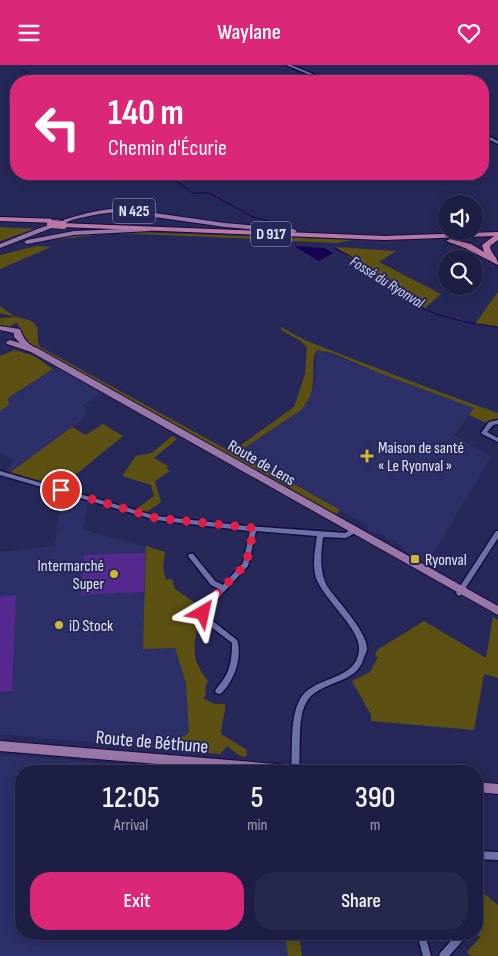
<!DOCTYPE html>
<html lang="en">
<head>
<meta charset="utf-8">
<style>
	body { margin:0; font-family:"Sofia Sans Condensed",sans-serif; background:#25274b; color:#f1f3f6; height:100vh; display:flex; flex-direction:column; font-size:19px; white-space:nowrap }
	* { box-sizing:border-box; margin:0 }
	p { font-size:16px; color:#a0a2b2 }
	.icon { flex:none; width:28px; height:28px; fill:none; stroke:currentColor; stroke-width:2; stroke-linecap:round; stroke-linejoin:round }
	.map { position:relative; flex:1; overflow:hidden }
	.side { position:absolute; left:15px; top:700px; width:468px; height:175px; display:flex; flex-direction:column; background:#1d1e44; border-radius:20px; box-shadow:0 2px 12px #0003,0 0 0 1px #3b3c5d }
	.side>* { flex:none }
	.hud { position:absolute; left:10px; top:10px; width:479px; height:105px; border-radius:20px; box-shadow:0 2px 12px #0003,0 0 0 1px #3b3c5d; background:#db2777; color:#fff; overflow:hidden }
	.controls { position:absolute; left:438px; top:130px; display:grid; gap:10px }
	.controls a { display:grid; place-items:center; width:45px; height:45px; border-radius:50%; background:#1d1e44; box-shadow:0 2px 12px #0003,0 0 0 1px #3b3c5d; font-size:25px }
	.pin { position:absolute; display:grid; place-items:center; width:42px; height:42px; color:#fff; margin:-21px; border:2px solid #fff; border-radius:50%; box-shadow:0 1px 5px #0007 }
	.me { position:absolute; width:55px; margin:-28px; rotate:36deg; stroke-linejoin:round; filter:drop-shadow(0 0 4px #0008) }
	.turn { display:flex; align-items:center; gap:18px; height:105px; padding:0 15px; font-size:22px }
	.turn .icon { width:65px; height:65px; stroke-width:2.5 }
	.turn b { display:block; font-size:35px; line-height:42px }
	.eta { display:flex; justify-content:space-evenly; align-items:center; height:85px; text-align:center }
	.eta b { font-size:30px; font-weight:600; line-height:35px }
	.primary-button { display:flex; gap:10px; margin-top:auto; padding:10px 15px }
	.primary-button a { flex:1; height:58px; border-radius:20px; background:#db2777; color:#fff; font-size:20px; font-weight:600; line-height:58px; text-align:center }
	.primary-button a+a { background:#25274b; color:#f1f3f6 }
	header { display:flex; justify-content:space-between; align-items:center; height:65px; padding:0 15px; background:#db2777; color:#fff; font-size:22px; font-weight:600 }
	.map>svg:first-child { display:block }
	.built { fill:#2d2f68 }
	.green { fill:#5c5113 }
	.water { fill:#150352 }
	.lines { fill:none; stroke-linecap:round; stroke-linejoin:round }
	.stream { stroke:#150352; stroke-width:1 }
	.building { fill:#562990 }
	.minor-casing { stroke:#120e3e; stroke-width:3 }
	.major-casing { stroke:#120e3e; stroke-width:2 }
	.highway-casing { stroke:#120e3e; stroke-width:2 }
	.minor { fill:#6c71aa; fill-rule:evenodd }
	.major { fill:#9a75a7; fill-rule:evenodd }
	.highway { fill:#b978a5; fill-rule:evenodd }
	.highway-bridge-casing { stroke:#120e3e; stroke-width:10; stroke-linecap:butt }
	.highway-bridge { stroke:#b978a5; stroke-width:8 }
	.route { stroke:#e11d48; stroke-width:9; stroke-dasharray:0 16.2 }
	.poi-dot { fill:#cfb837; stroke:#27285a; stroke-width:2 }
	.labels { text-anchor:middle; stroke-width:4; stroke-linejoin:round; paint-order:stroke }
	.shield { fill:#27285a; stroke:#acaecb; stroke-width:1 }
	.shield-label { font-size:15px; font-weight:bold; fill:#e5e8fc }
	.far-water-label { font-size:15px; font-style:italic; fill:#d4d8f4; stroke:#27285a }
	.poi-label { font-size:16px; fill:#e5e8fc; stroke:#27285a; text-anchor:start }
	.street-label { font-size:16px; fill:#e5e8fc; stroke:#27285a }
	.near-street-label { font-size:19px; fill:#e5e8fc; stroke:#27285a }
</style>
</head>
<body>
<header><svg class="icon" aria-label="menu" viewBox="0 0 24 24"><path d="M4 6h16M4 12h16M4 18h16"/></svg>Waylane<svg class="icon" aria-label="heart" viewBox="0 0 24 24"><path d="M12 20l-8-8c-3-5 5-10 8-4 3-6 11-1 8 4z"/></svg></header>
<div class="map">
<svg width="498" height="891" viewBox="0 0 498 891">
	<rect width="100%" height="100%" fill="#27285a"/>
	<path class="built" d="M 317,284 L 474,343 L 454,370 L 491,392 L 427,499 L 403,485 L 396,476 L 387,474 L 383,469 L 372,468 L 367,465 L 368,461 L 244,390 L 243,384 L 300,345 L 308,337 L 315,315 Z
		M 57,302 L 82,313 L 104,326 L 83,341 L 87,344 L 85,352 L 8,409 L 5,409 L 13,395 L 0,387 L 0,346 L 9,340 L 8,333 Z
		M 61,425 L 88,434 L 83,465 L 165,487 L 163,502 L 166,515 L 220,689 L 0,669 L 0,487 L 55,481 Z
		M 0,689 L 154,703 L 155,706 L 21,706 L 21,869 L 285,869 L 288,891 L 0,891 Z"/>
	<path class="green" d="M 0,162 L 34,164 L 0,176 Z
		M 102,167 L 137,167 L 352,175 L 337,178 L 291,176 L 287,173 L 279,175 L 116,168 L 40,176 L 61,171 Z
		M 37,181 L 51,182 L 0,204 L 0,190 Z
		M 336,182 L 396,186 L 379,197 L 441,229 L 425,243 L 412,237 Z
		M 498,227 L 498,262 L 475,259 Z
		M 0,241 C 5,244 11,250 17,252 C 25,255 33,253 37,263 C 39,269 36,276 40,282 L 231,387 L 294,342 L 305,309 L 307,283 L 301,276 L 281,265 L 281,262 C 291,267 301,274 312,278 C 374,302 435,326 498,348 L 498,357 L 489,359 L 469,350 L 474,343 L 382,309 L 332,288 L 317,285 C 307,303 322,321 301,345 L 243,384 L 246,392 L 340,445 L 335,451 L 41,287 L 22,274 L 22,267 L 17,257 L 11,261 L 0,261 L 0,253 L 16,252 L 0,248 Z
		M 15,285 L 34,291 L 53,304 L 8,333 L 9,340 L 0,346 L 0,291 Z
		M 103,359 L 123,371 L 58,424 L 8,409 L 72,362 L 86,370 Z
		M 172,371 L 177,374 L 154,393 L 168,401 L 166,403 L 170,406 L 155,416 L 161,437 L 147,447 L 135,445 L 154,431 L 151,420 L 122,411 L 136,391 L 152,388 Z
		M 146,481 L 165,487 L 163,502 L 166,515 L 172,514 L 175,524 L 204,544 L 212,559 L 197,565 C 192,588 194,598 208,616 L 205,623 L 206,630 L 203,633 L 214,639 L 225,639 C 226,648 221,658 221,669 L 247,685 L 246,692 L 240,691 L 227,681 L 220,689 L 180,686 L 180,673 L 189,668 L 186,618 L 175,583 L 143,584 Z
		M 493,552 L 498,555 L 498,613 L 484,609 L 474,665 L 371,656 L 371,650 L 352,616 L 370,607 L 378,592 L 375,591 L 377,585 L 424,556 L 486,593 Z
		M 477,823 L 498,840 L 498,891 L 471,891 L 467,887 L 480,872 L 476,868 Z
		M 285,869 L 299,869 L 302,891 L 288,891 Z"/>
	<path class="water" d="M 294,181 L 324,183 L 333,188 L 319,196 Z"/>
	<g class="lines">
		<path class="stream" d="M 22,4 L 38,16
			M 166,109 L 193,128 L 209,128 L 253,152 L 291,161
			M 335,184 C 364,194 385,220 410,236 C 436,253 468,258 498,262"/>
	</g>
	<path class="building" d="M 145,488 L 144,527 L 81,530 L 84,490 Z
		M 16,530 L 12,626 L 0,627 L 0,532 Z"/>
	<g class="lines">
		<defs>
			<path id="minor" d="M 286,0 L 291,0 L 330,16 L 325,16 Z
				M 482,68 L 498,76 L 498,79 L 482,71 Z
				M 498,355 L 498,359 L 493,360 L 487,367 L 498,373 L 498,377 L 482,369 L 481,368 L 489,357 Z
				M 0,406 L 156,451 L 246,461 L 345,468 L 353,463 L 357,463 L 358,465 L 357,467 L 346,473 L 323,472 C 321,489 319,505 327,521 C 337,536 368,567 367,585 C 366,588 365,590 364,592 C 361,606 350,612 337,617 C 325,622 312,626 306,638 C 297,654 301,687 299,706 L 291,706 C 293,684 289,649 302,631 C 317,611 357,615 359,585 C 361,564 324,535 316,513 C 312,500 315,485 317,471 L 256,466 L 248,501 L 207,545 L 207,547 L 214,557 L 237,575 C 242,590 236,610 226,623 C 225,624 222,628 220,629 C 219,629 218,628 216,628 L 215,626 C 218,621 222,617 225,612 C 231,602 232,590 232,578 L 210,561 L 200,548 L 202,542 L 219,524 L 211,520 L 188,491 L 189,489 L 193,489 L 215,516 L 223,520 L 243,498 L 250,466 L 156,455 L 0,410 Z
				M 496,466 L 498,466 L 498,473 L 461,530 L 459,531 L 457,530 L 456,528 L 457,526 Z
				M 476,786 L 498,787 L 498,795 L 476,794 Z
				M 476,813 L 479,814 L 480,817 C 482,831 484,841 479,855 L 476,856 Z
				M 417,869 L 425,869 L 431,891 L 423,891 Z
				M 457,869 L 467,869 L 466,872 L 449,891 L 439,891 L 440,888 Z"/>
			<path id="major" d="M 119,143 L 225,158 L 294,164 L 297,166 L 294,168 L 225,162 L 119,147 L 99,149 L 75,154 L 0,183 L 0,179 C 40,163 76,147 119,143 Z
				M 148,163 L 151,165 L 150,166 L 74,170 L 27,179 L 24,177 L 27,175 L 74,166 Z
				M 0,261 L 20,264 C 23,273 28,280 37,283 L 498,541 L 498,550 L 31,287 L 7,279 L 6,277 L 10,275 L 20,278 L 14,272 L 14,268 L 0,265 Z
				M 0,676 L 300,701 L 304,702 L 305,706 L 242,706 L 0,686 Z
				M 476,717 L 498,719 L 498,729 L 476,727 Z"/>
			<path id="highway" d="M 0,152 L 58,154 L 62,156 L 58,158 L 0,156 Z
				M 60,158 L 384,171 L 498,167 L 498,175 L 490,181 C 491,190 498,191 498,200 L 465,183 L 446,176 L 450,174 L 471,179 L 484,187 L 482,180 L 494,171 L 384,175 L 63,162 L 59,160 Z"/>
		</defs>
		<use href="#minor" class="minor-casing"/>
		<use href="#major" class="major-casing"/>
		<use href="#highway" class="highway-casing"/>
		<use href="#minor" class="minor"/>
		<use href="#major" class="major"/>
		<use href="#highway" class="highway"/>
		<defs>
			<path id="highway-bridge" d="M 51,159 L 63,160"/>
		</defs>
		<use href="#highway-bridge" class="highway-bridge-casing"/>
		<use href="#highway-bridge" class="highway-bridge"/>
	</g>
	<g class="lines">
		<path class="route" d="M 61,425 L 156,453 L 254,463 L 246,499 L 206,540 L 203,548"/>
	</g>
	<g class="poi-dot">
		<path d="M364.5 383.5h5v5h5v5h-5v5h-5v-5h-5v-5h5z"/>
		<rect x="410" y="489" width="10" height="10" rx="2.5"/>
		<circle cx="114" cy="509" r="5"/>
		<circle cx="59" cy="560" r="5"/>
	</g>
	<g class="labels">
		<g class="shield">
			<rect x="113" y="133.5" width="42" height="25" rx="4"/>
			<rect x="251" y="156.5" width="40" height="25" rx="4"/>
		</g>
		<g class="shield-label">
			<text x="134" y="151">N 425</text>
			<text x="271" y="174">D 917</text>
		</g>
		<g class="far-water-label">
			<text transform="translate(387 217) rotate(32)" y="5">Fossé du Ryonval</text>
		</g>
		<g class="poi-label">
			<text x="378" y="388">Maison de santé<tspan x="378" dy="18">« Le Ryonval »</tspan></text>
			<text x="425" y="500">Ryonval</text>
			<text x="104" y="506" text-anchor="end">Intermarché<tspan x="104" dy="18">Super</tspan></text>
			<text x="69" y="566">iD Stock</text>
		</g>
		<g class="street-label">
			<text transform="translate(262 397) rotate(30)" y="6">Route de Lens</text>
		</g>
		<g class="near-street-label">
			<text transform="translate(152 676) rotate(5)" y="7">Route de Béthune</text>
		</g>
	</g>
</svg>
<div class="controls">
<a><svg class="icon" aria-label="sound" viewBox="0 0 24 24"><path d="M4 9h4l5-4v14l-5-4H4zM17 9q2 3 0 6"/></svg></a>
<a><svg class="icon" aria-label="search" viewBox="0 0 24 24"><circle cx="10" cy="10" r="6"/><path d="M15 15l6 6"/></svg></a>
</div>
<div class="pin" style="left:61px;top:425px;background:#d93025"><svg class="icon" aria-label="arrive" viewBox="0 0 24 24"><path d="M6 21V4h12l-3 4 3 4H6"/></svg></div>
<svg class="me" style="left:203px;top:548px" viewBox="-20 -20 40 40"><path d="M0-17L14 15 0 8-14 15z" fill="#e11d48" stroke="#fff" stroke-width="4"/></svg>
<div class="hud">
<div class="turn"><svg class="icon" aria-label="left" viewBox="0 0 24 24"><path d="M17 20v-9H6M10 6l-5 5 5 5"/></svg><div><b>140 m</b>Chemin d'Écurie</div></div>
</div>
<section class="side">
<div class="eta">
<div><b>12:05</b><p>Arrival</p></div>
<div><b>5</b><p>min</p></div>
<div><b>390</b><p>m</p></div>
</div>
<div class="primary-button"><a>Exit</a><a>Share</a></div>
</section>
</div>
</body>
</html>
